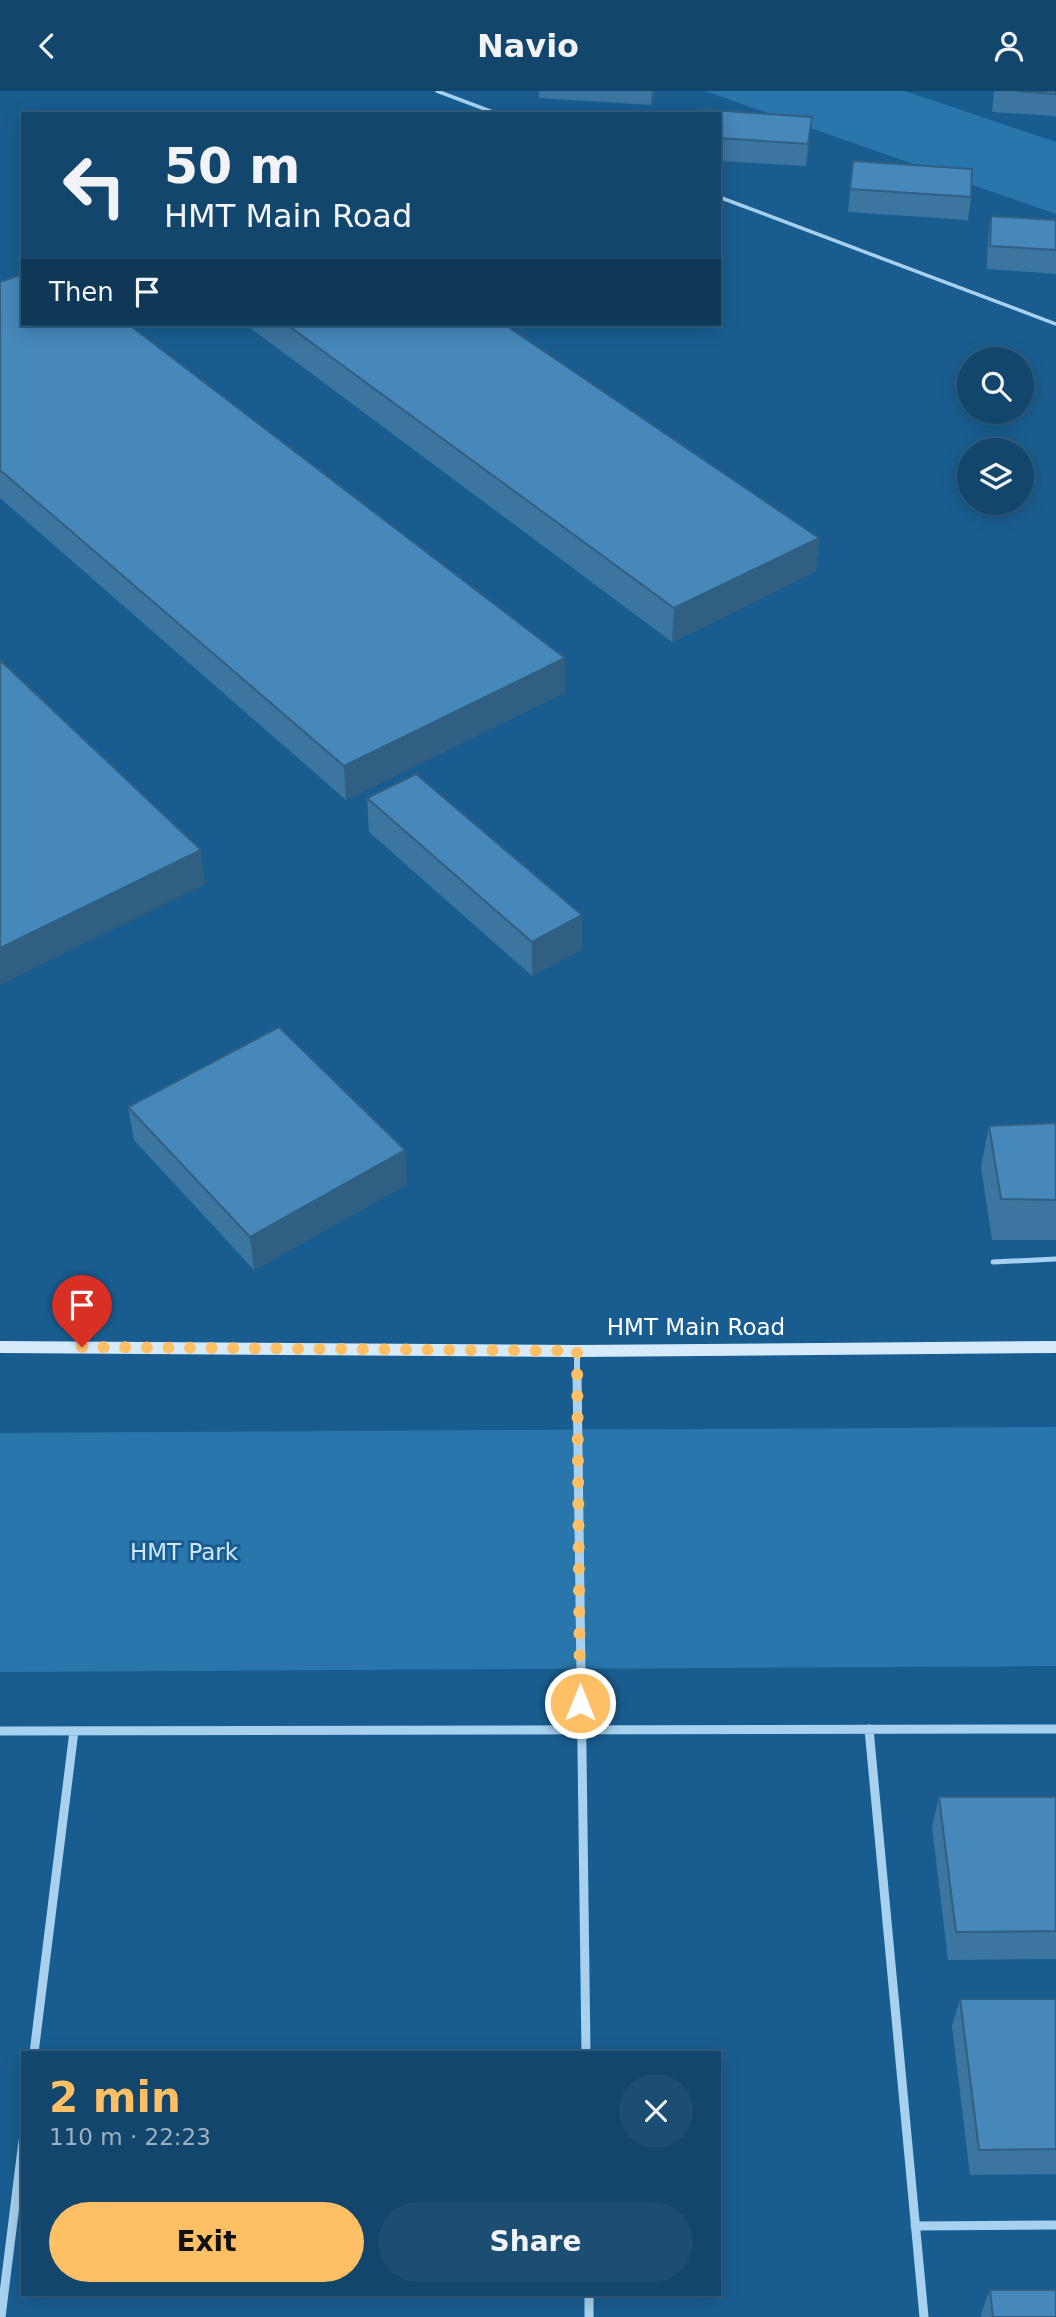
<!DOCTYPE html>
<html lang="en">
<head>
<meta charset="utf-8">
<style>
	body { margin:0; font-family:"DejaVu Sans",sans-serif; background:#1c4d72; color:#f1f3f6; height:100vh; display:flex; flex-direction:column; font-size:26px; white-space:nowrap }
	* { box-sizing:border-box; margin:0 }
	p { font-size:23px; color:#9db1c2 }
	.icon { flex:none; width:38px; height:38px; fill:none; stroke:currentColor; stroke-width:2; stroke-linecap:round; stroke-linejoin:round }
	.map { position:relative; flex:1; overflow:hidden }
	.side { position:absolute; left:21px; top:1960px; width:700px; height:245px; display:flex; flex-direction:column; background:#13466c; border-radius:0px; box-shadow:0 4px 18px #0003,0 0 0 2px #325e7f }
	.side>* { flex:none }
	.hud { position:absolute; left:21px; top:21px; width:700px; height:214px; border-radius:0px; box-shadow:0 4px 18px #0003,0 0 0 2px #325e7f; background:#13466c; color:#f1f3f6; overflow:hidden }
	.fabs { position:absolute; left:957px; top:256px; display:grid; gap:14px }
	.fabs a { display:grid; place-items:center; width:77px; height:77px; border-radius:50%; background:#13466c; box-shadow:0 4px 18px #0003,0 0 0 2px #325e7f; font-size:35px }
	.pin { position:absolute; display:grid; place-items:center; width:60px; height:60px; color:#fff; margin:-72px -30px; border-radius:50% 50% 50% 0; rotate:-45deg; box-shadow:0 0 7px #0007 }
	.pin .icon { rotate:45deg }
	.me { position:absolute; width:77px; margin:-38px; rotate:0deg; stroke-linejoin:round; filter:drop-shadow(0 0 5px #0008) }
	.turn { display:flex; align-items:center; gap:24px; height:147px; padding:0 28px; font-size:32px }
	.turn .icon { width:91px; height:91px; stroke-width:2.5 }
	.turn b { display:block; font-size:49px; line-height:60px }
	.then { display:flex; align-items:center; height:66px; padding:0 28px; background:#0003; gap:14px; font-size:26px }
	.round { display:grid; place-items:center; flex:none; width:74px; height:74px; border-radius:37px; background:#1c4d72 }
	.overview { display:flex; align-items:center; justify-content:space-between; height:119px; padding:0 28px }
	h1 { font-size:42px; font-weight:800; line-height:52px; color:#ffbf65 }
	.button { display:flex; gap:14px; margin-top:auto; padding:14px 28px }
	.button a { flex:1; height:80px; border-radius:42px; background:#ffbf65; color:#111; font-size:28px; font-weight:800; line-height:80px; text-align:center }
	.button a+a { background:#1c4d72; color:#f1f3f6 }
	header { display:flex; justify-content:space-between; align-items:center; height:91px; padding:0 28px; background:#13466c; font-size:32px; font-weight:800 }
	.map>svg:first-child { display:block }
	.green { fill:#2976ad }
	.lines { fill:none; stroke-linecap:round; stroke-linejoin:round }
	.lane-far1 { stroke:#a7d1ef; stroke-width:3.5 }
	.lane { stroke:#a7d1ef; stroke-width:5 }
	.street-far1 { stroke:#a7d1ef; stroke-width:6 }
	.street { stroke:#a7d1ef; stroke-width:9 }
	.secondary { fill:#d5eafb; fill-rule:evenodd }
	.wall { fill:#3c75a0 }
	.shaded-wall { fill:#315f82 }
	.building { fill:#4688ba; stroke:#315f82; stroke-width:2 }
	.route { stroke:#ffbf65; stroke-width:12; stroke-dasharray:0 21.6 }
	.labels { text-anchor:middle; stroke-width:6; stroke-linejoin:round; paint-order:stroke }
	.street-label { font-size:23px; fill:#fff; stroke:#195d90 }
	.park-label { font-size:23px; fill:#cee8fb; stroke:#195d90 }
</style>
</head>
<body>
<header><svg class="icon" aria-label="back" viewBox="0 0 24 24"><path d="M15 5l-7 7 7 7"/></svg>Navio<svg class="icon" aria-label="person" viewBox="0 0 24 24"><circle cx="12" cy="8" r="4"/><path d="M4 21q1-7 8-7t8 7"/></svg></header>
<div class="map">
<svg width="1056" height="2226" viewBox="0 0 1056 2226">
	<rect width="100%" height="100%" fill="#195d90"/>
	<path class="green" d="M 705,0 L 905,0 L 1056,51 L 1056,123 Z
		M 1056,1336 L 1056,1575 L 0,1581 L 0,1342 Z"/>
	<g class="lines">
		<path class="lane-far1" d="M 437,0 L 498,23
			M 719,106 L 1056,233"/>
		<path class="lane" d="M 993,1171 L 1056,1168"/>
		<path class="street-far1" d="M 577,1260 L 577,1284"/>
		<path class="street" d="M 577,1282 L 586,1962
			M 869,1638 L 924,2226
			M 0,1640 L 1056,1638
			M 34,1962 L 74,1640
			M 915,2135 L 1056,2134
			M 589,2203 L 589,2226
			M 1,2226 L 23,2050"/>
		<path class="secondary" d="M 0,1250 L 577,1254 L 1056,1250 L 1056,1262 L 577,1266 L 0,1262 Z"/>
	</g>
	<path class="wall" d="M 539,0 L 655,0 L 651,14 L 539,7 Z
		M 994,0 L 1056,0 L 1056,25 L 992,21 Z
		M 719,23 L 810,48 L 806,75 L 719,70 Z
		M 853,70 L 971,106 L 968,129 L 848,121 Z
		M 991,125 L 1056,129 L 1056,183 L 987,178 L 988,148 Z
		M 0,191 L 565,567 L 565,601 L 346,709 L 0,407 Z
		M 245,233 L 504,233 L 819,447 L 816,480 L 672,551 Z
		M 367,707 L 582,824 L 582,858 L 532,885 L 369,741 Z
		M 128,1016 L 407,1093 L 254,1179 L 134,1049 Z
		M 1056,1032 L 1056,1149 L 992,1149 L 981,1076 L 989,1035 Z
		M 939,1706 L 1056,1706 L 1056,1868 L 948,1869 L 932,1736 Z
		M 960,1908 L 1056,1908 L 1056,2083 L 970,2084 L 952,1935 Z
		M 990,2199 L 1056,2226 L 981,2226 L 981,2223 Z"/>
	<path class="shaded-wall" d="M 652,0 L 655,0 L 651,14 Z
		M 812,26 L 810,48 L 806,75 L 808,53 Z
		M 819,447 L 816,480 L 672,551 L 674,517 Z
		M 565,567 L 565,601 L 346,709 L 344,675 Z
		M 201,759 L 205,793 L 0,894 L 0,857 Z
		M 582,824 L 582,858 L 532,885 L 532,851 Z
		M 405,1059 L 407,1093 L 254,1179 L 250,1146 Z"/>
	<path class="building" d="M 1016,0 L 1056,0 L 1056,3 Z
		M 697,18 L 812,26 L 808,53 L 719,47 L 719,23 L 696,23 Z
		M 853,70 L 972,78 L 971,106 L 850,98 Z
		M 991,125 L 1056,129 L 1056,159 L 990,155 Z
		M 23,183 L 23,233 L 128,233 L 565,567 L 344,675 L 0,379 L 0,191 Z
		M 286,233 L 504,233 L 819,447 L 674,517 Z
		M 0,569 L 201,759 L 0,857 Z
		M 416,683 L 582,824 L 532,851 L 367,707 Z
		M 279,936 L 405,1059 L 250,1146 L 128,1016 Z
		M 1056,1032 L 1056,1109 L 1001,1108 L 989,1035 Z
		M 939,1706 L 1056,1706 L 1056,1840 L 956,1841 Z
		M 960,1908 L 1056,1908 L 1056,2058 L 979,2059 Z
		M 990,2199 L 1056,2199 L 1056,2226 L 993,2226 Z"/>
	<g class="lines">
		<path class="route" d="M 82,1256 L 577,1260 L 580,1612"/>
	</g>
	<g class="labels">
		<g class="street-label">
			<text x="696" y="1244">HMT Main Road</text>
		</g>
		<g class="park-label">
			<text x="184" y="1469">HMT Park</text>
		</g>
	</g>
</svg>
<div class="fabs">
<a><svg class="icon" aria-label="search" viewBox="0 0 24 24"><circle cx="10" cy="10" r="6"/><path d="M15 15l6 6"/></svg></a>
<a><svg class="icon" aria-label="layers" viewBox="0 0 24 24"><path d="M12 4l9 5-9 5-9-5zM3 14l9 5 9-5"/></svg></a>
</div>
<div class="pin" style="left:82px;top:1256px;background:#d93025"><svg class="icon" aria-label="arrive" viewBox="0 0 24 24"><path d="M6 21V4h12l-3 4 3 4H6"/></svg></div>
<svg class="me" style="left:580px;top:1612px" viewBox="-20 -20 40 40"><circle r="17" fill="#ffbf65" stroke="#fff" stroke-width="3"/><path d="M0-11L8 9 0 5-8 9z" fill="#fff"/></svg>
<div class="hud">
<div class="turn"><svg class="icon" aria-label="left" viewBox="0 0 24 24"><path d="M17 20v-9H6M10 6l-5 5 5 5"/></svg><div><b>50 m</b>HMT Main Road</div></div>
<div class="then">Then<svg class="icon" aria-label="arrive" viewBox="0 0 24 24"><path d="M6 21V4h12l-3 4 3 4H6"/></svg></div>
</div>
<section class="side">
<div class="overview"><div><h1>2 min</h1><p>110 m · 22:23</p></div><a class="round"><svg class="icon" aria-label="close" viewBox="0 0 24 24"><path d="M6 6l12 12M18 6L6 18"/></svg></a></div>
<div class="button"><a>Exit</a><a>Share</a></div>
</section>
</div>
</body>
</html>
